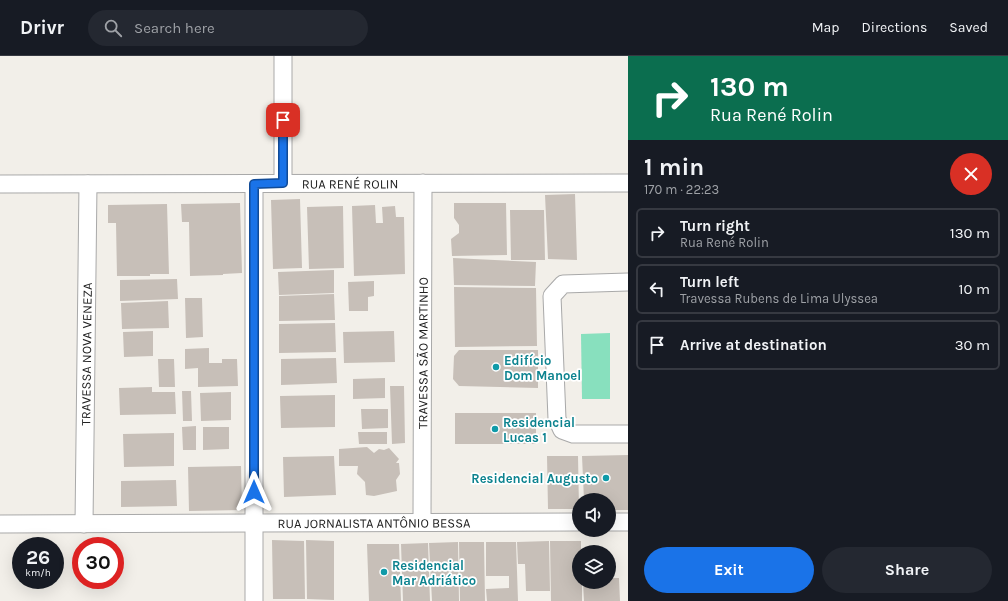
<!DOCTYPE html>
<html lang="en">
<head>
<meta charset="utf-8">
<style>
	body { margin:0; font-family:Karla,sans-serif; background:#242831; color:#f1f3f6; height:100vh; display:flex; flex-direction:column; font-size:15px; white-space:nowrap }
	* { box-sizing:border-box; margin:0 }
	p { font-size:13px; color:#9ea1a6 }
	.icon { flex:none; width:22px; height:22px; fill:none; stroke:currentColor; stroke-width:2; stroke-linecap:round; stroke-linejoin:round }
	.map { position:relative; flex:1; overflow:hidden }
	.side { display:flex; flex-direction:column; background:#171b24; width:380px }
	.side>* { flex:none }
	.hud { background:#0b6e4f; color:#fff; overflow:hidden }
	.buttons { position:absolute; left:572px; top:437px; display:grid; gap:8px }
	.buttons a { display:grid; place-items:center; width:44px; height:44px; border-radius:50%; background:#171b24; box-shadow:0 4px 16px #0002; font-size:20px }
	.speed { position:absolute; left:12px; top:481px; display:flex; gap:8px; font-size:20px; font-weight:700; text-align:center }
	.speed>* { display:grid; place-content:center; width:52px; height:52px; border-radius:50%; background:#171b24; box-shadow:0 4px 16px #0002; line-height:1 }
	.speed small { font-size:10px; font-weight:400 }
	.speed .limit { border:6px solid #d22; background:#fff; color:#111 }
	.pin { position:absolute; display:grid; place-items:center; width:34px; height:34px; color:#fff; margin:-17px; border-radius:8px; box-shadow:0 2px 6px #0006 }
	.me { position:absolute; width:44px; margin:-22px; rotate:0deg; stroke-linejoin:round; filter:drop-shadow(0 0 3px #0008) }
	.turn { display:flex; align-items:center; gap:14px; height:84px; padding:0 16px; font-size:18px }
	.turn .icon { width:52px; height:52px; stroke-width:2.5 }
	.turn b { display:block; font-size:28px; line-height:34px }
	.round { display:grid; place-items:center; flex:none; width:42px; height:42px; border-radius:21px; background:#242831 }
	.summary { display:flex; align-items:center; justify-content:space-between; height:68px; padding:0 16px }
	h1 { font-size:24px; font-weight:700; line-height:30px }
	.cta { display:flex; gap:8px; margin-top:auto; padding:8px 16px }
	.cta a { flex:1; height:46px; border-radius:24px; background:#1a73e8; color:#fff; font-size:16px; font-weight:700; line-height:46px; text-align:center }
	.cta a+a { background:#242831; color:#f1f3f6 }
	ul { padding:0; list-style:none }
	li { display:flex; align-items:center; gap:12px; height:50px; margin:0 8px 6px; padding:0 8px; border:2px solid #363941; border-radius:6px }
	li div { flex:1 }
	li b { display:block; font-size:15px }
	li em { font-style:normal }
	header { display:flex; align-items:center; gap:24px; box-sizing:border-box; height:56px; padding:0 20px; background:#171b24; border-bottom:1px solid #363941 }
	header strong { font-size:19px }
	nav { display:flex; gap:22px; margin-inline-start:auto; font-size:14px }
	.search { width:280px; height:36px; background:#242831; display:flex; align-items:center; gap:10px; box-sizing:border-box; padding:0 14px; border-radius:22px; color:#9ea1a6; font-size:15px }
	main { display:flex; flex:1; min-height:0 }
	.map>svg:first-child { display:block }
	.pitch { fill:#88e0be }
	.building { fill:#c7bfb8 }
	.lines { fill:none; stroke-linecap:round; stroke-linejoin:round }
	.minor-casing { stroke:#a9a9a9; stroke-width:19 }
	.minor { stroke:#fff; stroke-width:17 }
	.route-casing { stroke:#114b97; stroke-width:10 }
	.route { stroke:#1a73e8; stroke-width:7 }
	.culture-dot { fill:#0f9aa8; stroke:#fff; stroke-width:1.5 }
	.labels { text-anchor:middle; stroke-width:3.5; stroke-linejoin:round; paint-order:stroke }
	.street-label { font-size:13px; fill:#222; stroke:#fff }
	.culture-label { font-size:13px; font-weight:bold; fill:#0d838f; stroke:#fff; text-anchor:start }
</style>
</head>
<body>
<header>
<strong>Drivr</strong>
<div class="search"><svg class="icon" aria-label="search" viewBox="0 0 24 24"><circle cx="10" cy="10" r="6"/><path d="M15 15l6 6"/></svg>Search here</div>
<nav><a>Map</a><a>Directions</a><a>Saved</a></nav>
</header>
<main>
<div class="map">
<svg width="628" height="545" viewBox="0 0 628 545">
	<rect width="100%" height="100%" fill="#f2efe9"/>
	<path class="pitch" d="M 610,277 L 610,343 L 582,343 L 581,278 Z"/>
	<path class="building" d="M 575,138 L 577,204 L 548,203 L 545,139 Z
		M 300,143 L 302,212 L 273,213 L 271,144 Z
		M 240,147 L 242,217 L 223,218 L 223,219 L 190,220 L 189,166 L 182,166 L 181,148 Z
		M 454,147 L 506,147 L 507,199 L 452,200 L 451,183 L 459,177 L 459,169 L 454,162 Z
		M 167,148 L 169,218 L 150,218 L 150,220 L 117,220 L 116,167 L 108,167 L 108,149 Z
		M 375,149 L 376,167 L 383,167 L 382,151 L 395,150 L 396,161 L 404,161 L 405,218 L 354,220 L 352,150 Z
		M 343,150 L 344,212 L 309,213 L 307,151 Z
		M 510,154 L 544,154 L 545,204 L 511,204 Z
		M 453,202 L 536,206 L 535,230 L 454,229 Z
		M 334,214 L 334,237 L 279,239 L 278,216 Z
		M 177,223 L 178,243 L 120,245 L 120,224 Z
		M 374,225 L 374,240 L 368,241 L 368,255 L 349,255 L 348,226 Z
		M 454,231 L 536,232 L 537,290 L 455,291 Z
		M 334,238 L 335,264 L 279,265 L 279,240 Z
		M 185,242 L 202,242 L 203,281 L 186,282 Z
		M 168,245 L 169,272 L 122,273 L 121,247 Z
		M 335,267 L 336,296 L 279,297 L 279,268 Z
		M 153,275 L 153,300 L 124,301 L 123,276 Z
		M 394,275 L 395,306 L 344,307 L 343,276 Z
		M 209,292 L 209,307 L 222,307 L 222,303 L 237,303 L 238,330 L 198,331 L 198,312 L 185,313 L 185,293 Z
		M 459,294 L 538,294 L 538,332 L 459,330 L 453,323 L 454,300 Z
		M 336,302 L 337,327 L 281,329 L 281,303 Z
		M 158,303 L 174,303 L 175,331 L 159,331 Z
		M 385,322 L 385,342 L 353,343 L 353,323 Z
		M 390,330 L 404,330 L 405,387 L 392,388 Z
		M 152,331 L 152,336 L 175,336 L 176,358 L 120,359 L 119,332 Z
		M 182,335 L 191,335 L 192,365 L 183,365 Z
		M 231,336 L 231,364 L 201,365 L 200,337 Z
		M 335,339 L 335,371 L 281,372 L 280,340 Z
		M 361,353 L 388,353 L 388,372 L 362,373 Z
		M 455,357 L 536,357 L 536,388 L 455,388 Z
		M 196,370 L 196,394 L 183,394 L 182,371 Z
		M 203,371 L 229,371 L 229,393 L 203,394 Z
		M 358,376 L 387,376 L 387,388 L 359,388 Z
		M 174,377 L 174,410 L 124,411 L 123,378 Z
		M 367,391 L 374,397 L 379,393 L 384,394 L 389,392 L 399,403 L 396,407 L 399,407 L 400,418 L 396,424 L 397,435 L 374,440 L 366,439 L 365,426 L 357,418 L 358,410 L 339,410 L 339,393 Z
		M 628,399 L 628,454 L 609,454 L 609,444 L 584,444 L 582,400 Z
		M 334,400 L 336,439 L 284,441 L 283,401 Z
		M 547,400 L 578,400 L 579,453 L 548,453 Z
		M 241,410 L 242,454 L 189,455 L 188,411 Z
		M 176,424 L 177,450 L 121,451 L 121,425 Z
		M 272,484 L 304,485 L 305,543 L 273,543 Z
		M 306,484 L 334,485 L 334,544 L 307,543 Z
		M 549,485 L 550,535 L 526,535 L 525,508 L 518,508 L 517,486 Z
		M 550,485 L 581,485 L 581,496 L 579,496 L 579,526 L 582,526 L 582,545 L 551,545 Z
		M 458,486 L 459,545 L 432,545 L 429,487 Z
		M 459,486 L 484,486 L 485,545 L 460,545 Z
		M 486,486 L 516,486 L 518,545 L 487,545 L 486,533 L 509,532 L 509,520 L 486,520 Z
		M 428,487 L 430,545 L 403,545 L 401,488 Z
		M 367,488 L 399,488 L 401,545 L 369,545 Z
		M 609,522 L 619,522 L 620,545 L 584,545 L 583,526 L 609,526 Z"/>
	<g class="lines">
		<defs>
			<g id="minor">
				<path d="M 283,127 L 283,0"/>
				<path id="s1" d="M 0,128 L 628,127"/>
				<path d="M 254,128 L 254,545"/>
				<path d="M 628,226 L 563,228 L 552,240 L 557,363 L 562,374 L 573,378 L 628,378"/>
				<path id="s2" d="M 422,466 L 423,127"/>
				<path d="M 609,466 L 628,466"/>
				<path id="s3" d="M 0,468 L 579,466"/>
				<path id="s4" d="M 84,468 L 88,128"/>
			</g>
		</defs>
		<use href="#minor" class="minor-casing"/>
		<use href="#minor" class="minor"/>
	</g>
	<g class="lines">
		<defs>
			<path id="route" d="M 254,436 L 254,128 L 283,127 L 283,64"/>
		</defs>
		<use href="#route" class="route-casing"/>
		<use href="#route" class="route"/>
	</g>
	<g class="culture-dot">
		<circle cx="496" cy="311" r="4"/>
		<circle cx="495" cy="373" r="4"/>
		<circle cx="606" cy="422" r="4"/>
		<circle cx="384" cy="516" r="4"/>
	</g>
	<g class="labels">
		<g class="street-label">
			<text dy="5" stroke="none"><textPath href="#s1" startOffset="350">RUA RENÉ ROLIN</textPath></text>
			<text dy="5" stroke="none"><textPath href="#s2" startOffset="169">TRAVESSA SÃO MARTINHO</textPath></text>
			<text dy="5" stroke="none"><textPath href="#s4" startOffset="170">TRAVESSA NOVA VENEZA</textPath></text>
			<text dy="5" stroke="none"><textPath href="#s3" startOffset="374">RUA JORNALISTA ANTÔNIO BESSA</textPath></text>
		</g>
		<g class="culture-label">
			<text x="504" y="309">Edifício<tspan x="504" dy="15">Dom Manoel</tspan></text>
			<text x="503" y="371">Residencial<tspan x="503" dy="15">Lucas 1</tspan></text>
			<text x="598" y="427" text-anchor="end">Residencial Augusto</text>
			<text x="392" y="514">Residencial<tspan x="392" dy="15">Mar Adriático</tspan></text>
		</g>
	</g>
</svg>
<div class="buttons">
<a><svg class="icon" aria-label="sound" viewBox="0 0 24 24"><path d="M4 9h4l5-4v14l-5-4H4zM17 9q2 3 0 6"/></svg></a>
<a><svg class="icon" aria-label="layers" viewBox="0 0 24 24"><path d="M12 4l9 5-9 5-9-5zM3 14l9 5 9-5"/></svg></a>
</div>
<div class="speed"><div>26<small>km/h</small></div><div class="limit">30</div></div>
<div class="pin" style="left:283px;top:64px;background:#d93025"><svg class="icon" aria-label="arrive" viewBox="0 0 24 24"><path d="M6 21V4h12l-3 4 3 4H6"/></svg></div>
<svg class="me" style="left:254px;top:436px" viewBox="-20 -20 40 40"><path d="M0-17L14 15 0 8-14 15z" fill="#1a73e8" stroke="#fff" stroke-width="4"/></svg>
</div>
<section class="side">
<div class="hud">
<div class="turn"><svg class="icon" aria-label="right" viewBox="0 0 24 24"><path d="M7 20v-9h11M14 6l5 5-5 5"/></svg><div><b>130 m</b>Rua René Rolin</div></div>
</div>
<div class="summary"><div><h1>1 min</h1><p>170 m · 22:23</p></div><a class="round" style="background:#d93025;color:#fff"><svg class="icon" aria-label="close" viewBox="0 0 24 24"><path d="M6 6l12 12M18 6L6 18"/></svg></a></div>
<ul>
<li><svg class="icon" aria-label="right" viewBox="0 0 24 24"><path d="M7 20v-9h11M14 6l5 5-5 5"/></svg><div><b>Turn right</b><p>Rua René Rolin</p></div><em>130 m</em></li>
<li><svg class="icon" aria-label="left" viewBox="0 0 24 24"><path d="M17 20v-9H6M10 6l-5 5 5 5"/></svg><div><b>Turn left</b><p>Travessa Rubens de Lima Ulyssea</p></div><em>10 m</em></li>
<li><svg class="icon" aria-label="arrive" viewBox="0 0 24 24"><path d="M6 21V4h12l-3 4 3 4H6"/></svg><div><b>Arrive at destination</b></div><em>30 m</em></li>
</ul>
<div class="cta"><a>Exit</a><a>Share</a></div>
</section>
</main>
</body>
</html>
